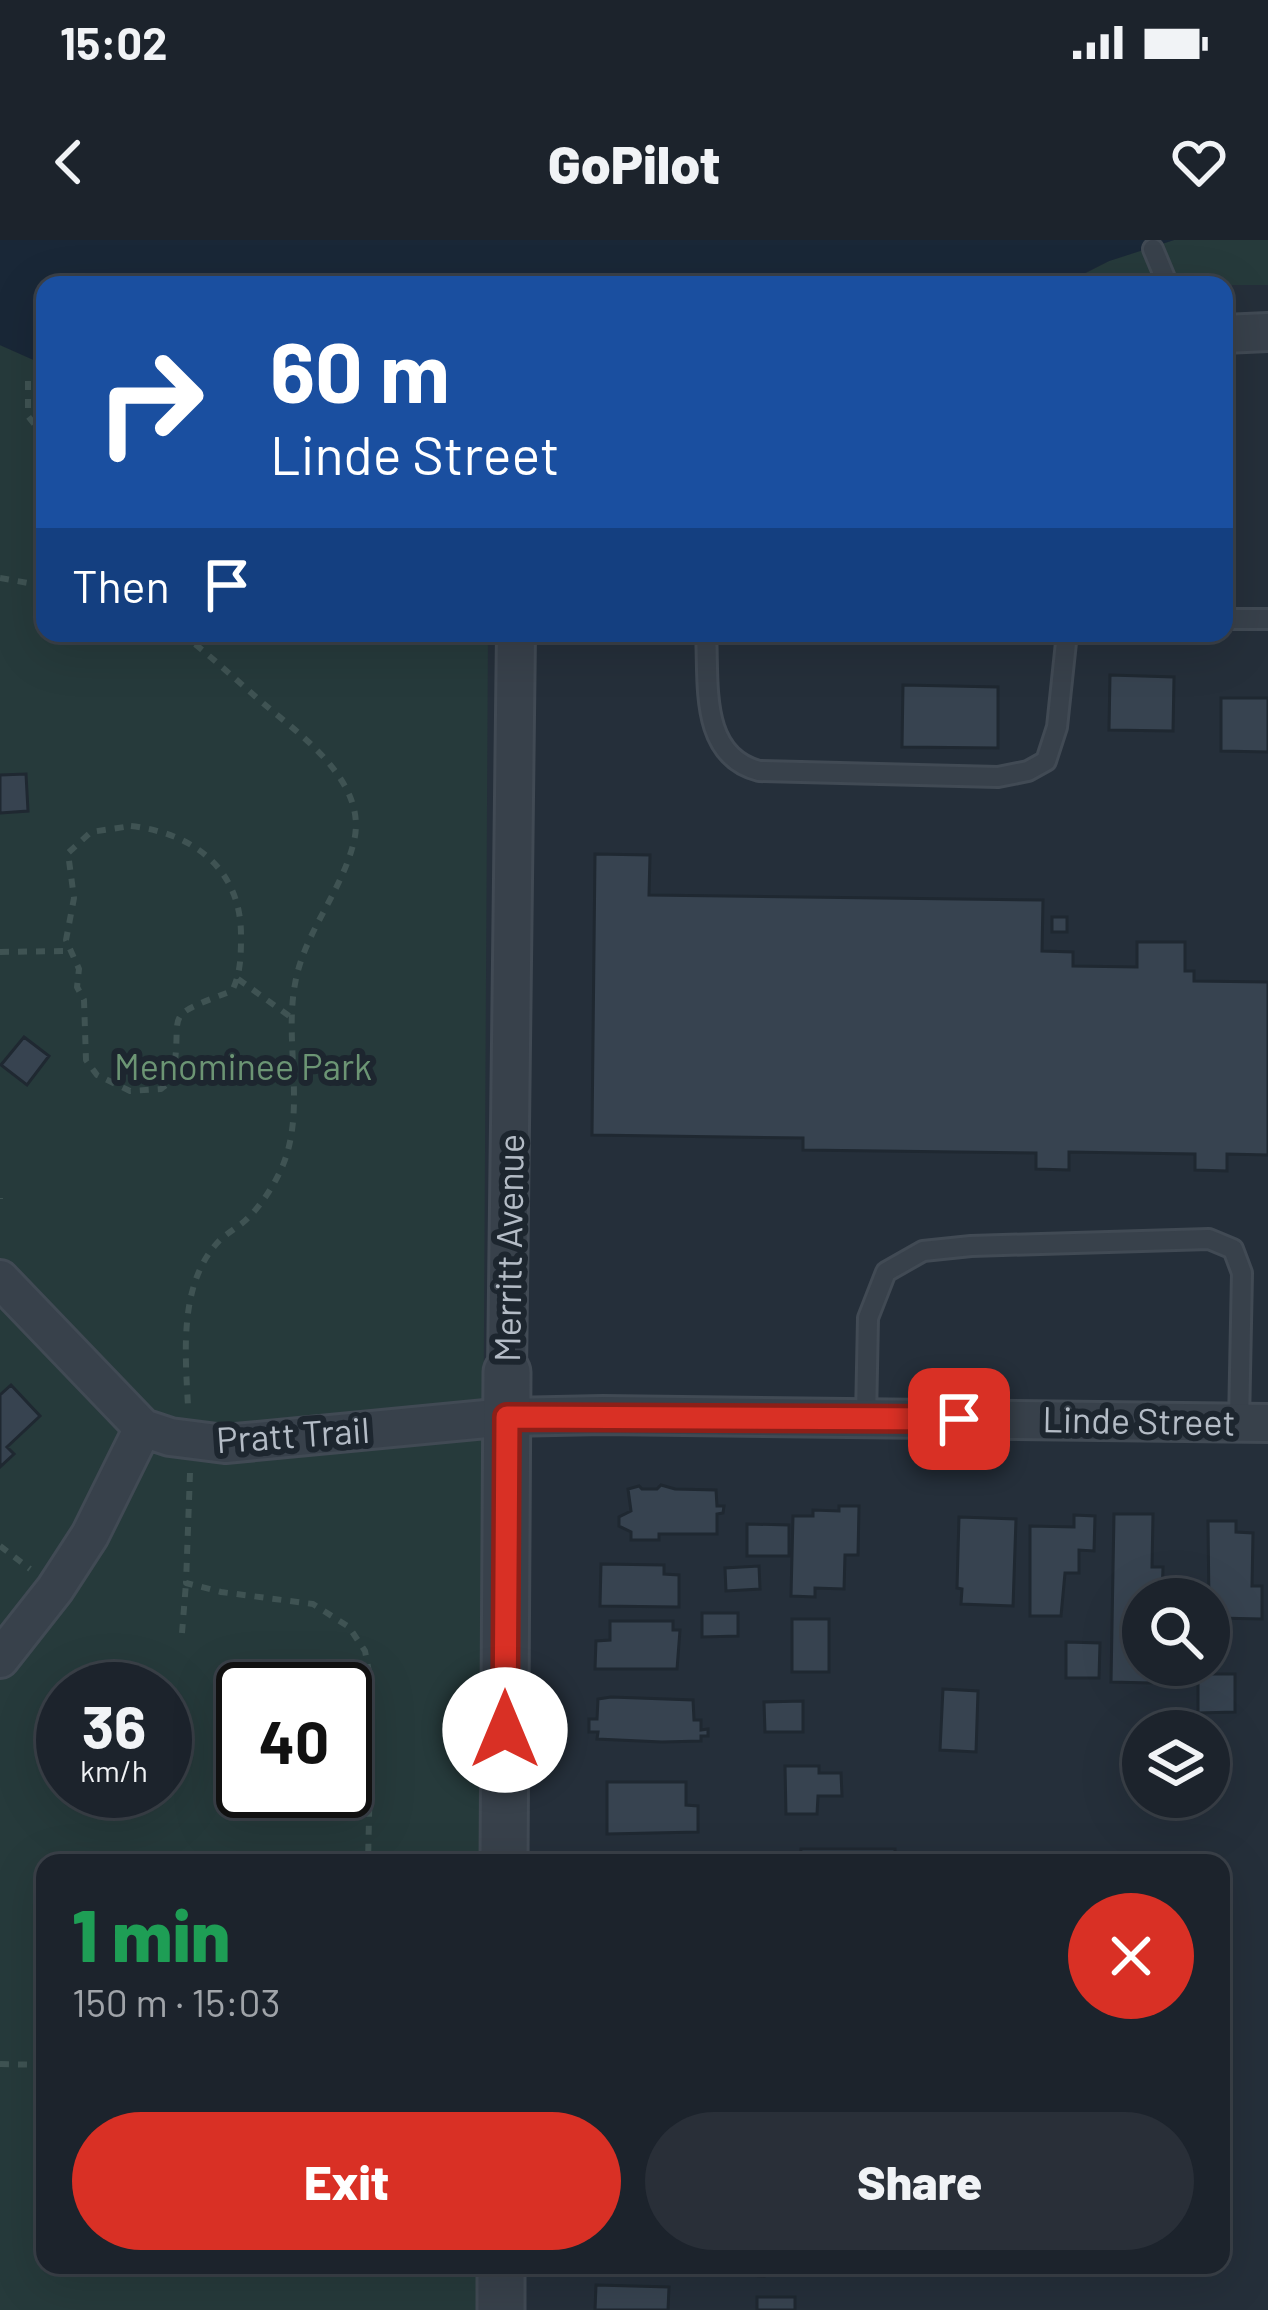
<!DOCTYPE html>
<html lang="en">
<head>
<meta charset="utf-8">
<style>
	body { margin:0; font-family:Barlow,sans-serif; background:#292f38; color:#f1f3f6; height:100vh; display:flex; flex-direction:column; font-size:45px; white-space:nowrap }
	* { box-sizing:border-box; margin:0 }
	p { font-size:39px; color:#a0a4a9 }
	.icon { flex:none; width:66px; height:66px; fill:none; stroke:currentColor; stroke-width:2; stroke-linecap:round; stroke-linejoin:round }
	.map { position:relative; flex:1; overflow:hidden }
	.side { position:absolute; left:36px; top:1614px; width:1194px; height:420px; display:flex; flex-direction:column; background:#1c232c; border-radius:24px; box-shadow:0 12px 48px #0002,0 0 0 3px #3a4048 }
	.side>* { flex:none }
	.guide { position:absolute; left:36px; top:36px; width:1197px; height:366px; border-radius:24px; box-shadow:0 12px 48px #0002,0 0 0 3px #3a4048; background:#1a4fa0; color:#fff; overflow:hidden }
	.buttons { position:absolute; left:1122px; top:1338px; display:grid; gap:24px }
	.buttons a { display:grid; place-items:center; width:108px; height:108px; border-radius:50%; background:#1c232c; box-shadow:0 12px 48px #0002,0 0 0 3px #3a4048; font-size:60px }
	.speed { position:absolute; left:36px; top:1422px; display:flex; gap:24px; font-size:60px; font-weight:700; text-align:center }
	.speed>* { display:grid; place-content:center; width:156px; height:156px; border-radius:50%; background:#1c232c; box-shadow:0 12px 48px #0002,0 0 0 3px #3a4048; line-height:1 }
	.speed small { font-size:30px; font-weight:400 }
	.speed .limit { border:6px solid #111; border-radius:18px; background:#fff; color:#111 }
	.pin { position:absolute; display:grid; place-items:center; width:102px; height:102px; color:#fff; margin:-51px; border-radius:24px; box-shadow:0 6px 18px #0006 }
	.me { position:absolute; width:132px; margin:-66px; rotate:0deg; stroke-linejoin:round; filter:drop-shadow(0 0 9px #0008) }
	.turn { display:flex; align-items:center; gap:42px; height:252px; padding:0 36px; font-size:54px }
	.turn .icon { width:156px; height:156px; stroke-width:2.5 }
	.turn b { display:block; font-size:84px; line-height:102px }
	.then { display:flex; align-items:center; height:114px; padding:0 36px; background:#0003; gap:24px; font-size:45px }
	.round { display:grid; place-items:center; flex:none; width:126px; height:126px; border-radius:63px; background:#292f38 }
	.overview { display:flex; align-items:center; justify-content:space-between; height:204px; padding:0 36px }
	h1 { font-size:72px; font-weight:800; line-height:90px; color:#1e9e55 }
	.button { display:flex; gap:24px; margin-top:auto; padding:24px 36px }
	.button a { flex:1; height:138px; border-radius:72px; background:#d93025; color:#fff; font-size:48px; font-weight:800; line-height:138px; text-align:center }
	.button a+a { background:#292f38; color:#f1f3f6 }
	.status { display:flex; justify-content:space-between; align-items:center; height:84px; padding:0 60px; background:#1c232c; direction:ltr }
	.status svg { height:33px; fill:currentColor }
	header { display:flex; justify-content:space-between; align-items:center; height:156px; padding:0 36px; background:#1c232c; font-size:54px; font-weight:800 }
	.map>svg:first-child { display:block }
	.green { fill:#263a3b; fill-rule:evenodd }
	.water { fill:#192737 }
	.building { fill:#374350; stroke:#1f2831; stroke-width:3 }
	.lines { fill:none; stroke-linecap:round; stroke-linejoin:round }
	.service-casing { stroke:#414a54; stroke-width:24 }
	.minor-casing { stroke:#414a54; stroke-width:42 }
	.tertiary-casing { stroke:#414a54; stroke-width:51 }
	.path { stroke:#3f5353; stroke-width:6; stroke-dasharray:9 9; stroke-linecap:butt }
	.service { stroke:#38414b; stroke-width:18 }
	.minor { stroke:#38414b; stroke-width:36 }
	.tertiary { stroke:#38414b; stroke-width:45 }
	.route-casing { stroke:#8d1f18; stroke-width:30 }
	.route { stroke:#d93025; stroke-width:21 }
	.labels { text-anchor:middle; stroke-width:12; stroke-linejoin:round; paint-order:stroke }
	.park-label { font-size:36px; fill:#6c9574; stroke:#1d262f }
	.street-label { font-size:36px; fill:#b4bcc6; stroke:#1d262f }
</style>
</head>
<body>
<div class="status"><b>15:02</b><svg viewBox="0 0 49 12"><path d="M0 12V9h3v3zM5 12V6h3v6zM10 12V3h3v9zM15 12V0h3v12zM26 1h20v11H26zM47 4h2v5h-2z"/></svg></div>
<header><svg class="icon" aria-label="back" viewBox="0 0 24 24"><path d="M15 5l-7 7 7 7"/></svg>GoPilot<svg class="icon" aria-label="heart" viewBox="0 0 24 24"><path d="M12 20l-8-8c-3-5 5-10 8-4 3-6 11-1 8 4z"/></svg></header>
<div class="map">
<svg width="1268" height="2070" viewBox="0 0 1268 2070">
	<rect width="100%" height="100%" fill="#252f3a"/>
	<path class="green" d="M 1174,0 L 1268,0 L 1268,45 L 1063,45 L 1109,21 Z
		M 0,105 L 45,125 L 45,393 L 488,393 L 483,1261 L 490,1623 L 45,1623 L 45,2025 L 498,2025 L 499,2070 L 0,2070 ZM 63,1449 L 165,1449 L 165,1551 L 63,1551 ZM 243,1449 L 345,1449 L 345,1551 L 243,1551 Z"/>
	<path class="water" d="M 0,0 L 1174,0 L 1109,21 L 1061,45 L 45,45 L 45,125 L 0,105 Z"/>
	<path class="building" d="M 1110,435 L 1174,437 L 1173,491 L 1109,490 Z
		M 903,445 L 998,447 L 998,508 L 902,507 Z
		M 1221,458 L 1268,458 L 1268,512 L 1221,511 Z
		M 26,534 L 28,571 L 0,573 L 0,535 Z
		M 595,614 L 650,615 L 649,655 L 1043,660 L 1042,711 L 1073,712 L 1073,726 L 1137,727 L 1137,702 L 1185,702 L 1185,731 L 1194,731 L 1194,741 L 1268,742 L 1268,915 L 1227,914 L 1227,931 L 1195,930 L 1195,914 L 1069,912 L 1069,930 L 1036,929 L 1036,913 L 803,910 L 803,898 L 592,895 Z
		M 1052,677 L 1067,677 L 1067,692 L 1052,692 Z
		M 24,797 L 49,816 L 27,845 L 1,825 Z
		M 11,1145 L 40,1176 L 7,1207 L 14,1214 L 0,1227 L 0,1155 Z
		M 661,1245 L 675,1249 L 716,1250 L 717,1266 L 724,1266 L 723,1273 L 717,1274 L 717,1294 L 659,1294 L 659,1300 L 631,1300 L 631,1292 L 619,1286 L 619,1277 L 631,1271 L 628,1249 L 639,1246 L 642,1249 L 657,1249 Z
		M 839,1266 L 859,1266 L 858,1315 L 845,1315 L 844,1349 L 815,1348 L 815,1357 L 791,1356 L 793,1276 L 813,1276 L 813,1270 L 839,1271 Z
		M 1114,1274 L 1153,1274 L 1152,1327 L 1163,1327 L 1162,1359 L 1143,1359 L 1143,1425 L 1151,1425 L 1151,1443 L 1111,1442 Z
		M 1074,1275 L 1095,1276 L 1094,1311 L 1079,1310 L 1079,1333 L 1065,1333 L 1061,1376 L 1030,1376 L 1030,1286 L 1074,1287 Z
		M 959,1277 L 1016,1279 L 1013,1366 L 961,1364 L 962,1349 L 957,1348 Z
		M 1208,1281 L 1236,1281 L 1236,1292 L 1253,1293 L 1252,1346 L 1262,1346 L 1262,1379 L 1217,1378 L 1217,1365 L 1209,1365 Z
		M 747,1284 L 789,1285 L 789,1316 L 747,1316 Z
		M 601,1324 L 664,1325 L 664,1334 L 679,1335 L 679,1367 L 600,1366 Z
		M 759,1326 L 760,1349 L 726,1351 L 725,1328 Z
		M 702,1373 L 738,1373 L 738,1396 L 702,1397 Z
		M 792,1379 L 829,1379 L 829,1432 L 792,1432 Z
		M 610,1381 L 673,1381 L 673,1390 L 680,1390 L 677,1429 L 595,1429 L 596,1401 L 610,1400 Z
		M 1066,1402 L 1100,1403 L 1099,1438 L 1066,1438 Z
		M 1198,1434 L 1235,1434 L 1235,1472 L 1198,1473 Z
		M 943,1449 L 978,1451 L 976,1512 L 940,1510 Z
		M 611,1457 L 693,1460 L 694,1480 L 701,1480 L 701,1490 L 708,1489 L 708,1496 L 701,1496 L 701,1501 L 662,1502 L 597,1499 L 598,1492 L 589,1492 L 589,1479 L 597,1479 L 598,1459 Z
		M 803,1461 L 803,1492 L 765,1492 L 764,1462 Z
		M 785,1526 L 819,1526 L 819,1533 L 841,1533 L 842,1556 L 818,1556 L 817,1574 L 786,1574 Z
		M 607,1542 L 686,1542 L 686,1565 L 698,1566 L 698,1592 L 607,1594 Z
		M 801,1609 L 895,1609 L 895,1623 L 800,1623 Z
		M 1221,1769 L 1227,1769 L 1228,1797 L 1221,1797 Z
		M 598,2025 L 666,2025 L 666,2028 Z
		M 728,2025 L 764,2025 L 764,2036 L 728,2034 Z
		M 596,2045 L 669,2047 L 668,2070 L 595,2070 Z
		M 757,2057 L 795,2057 L 795,2070 L 757,2070 Z"/>
	<g class="lines">
		<defs>
			<path id="service" d="M 1153,9 L 1168,45
				M 1224,379 L 1268,379
				M 706,393 C 709,444 699,515 759,531 L 998,537 L 1028,531 L 1046,521 L 1057,487 L 1067,393
				M 866,1178 L 868,1078 L 886,1032 L 923,1011 L 971,1006 L 1209,999 L 1233,1009 L 1242,1033 L 1239,1183"/>
			<path id="minor" d="M 1224,94 L 1268,92
				M 0,1039 L 143,1188 L 170,1197 L 225,1204 L 507,1177 L 603,1175 L 1268,1183
				M 507,1132 L 516,393
				M 0,1419 L 55,1349 L 90,1295 L 143,1188"/>
			<path id="tertiary" d="M 504,1623 L 507,1132
				M 501,2070 L 501,2025"/>
		</defs>
		<use href="#service" class="service-casing"/>
		<use href="#minor" class="minor-casing"/>
		<use href="#tertiary" class="tertiary-casing"/>
		<path class="path" d="M 28,141 L 28,176 L 45,198
			M 0,338 L 45,346
			M 181,393 C 210,415 236,440 264,464 C 302,496 368,543 354,601 C 342,652 304,692 295,744 C 284,803 306,868 283,925 C 275,944 262,964 248,978 C 239,987 228,992 219,1001 C 179,1043 185,1111 188,1166
			M 131,586 C 193,593 241,629 241,695 C 241,714 241,733 232,751 C 155,780 186,769 172,840 L 161,849 L 130,851 L 97,835 L 86,820 L 84,760 L 77,747 L 79,729 L 66,700 L 74,658 L 68,613 L 91,592 Z
			M 0,712 L 70,711
			M 238,739 L 292,778
			M 0,958 L 0,959
			M 190,1233 L 186,1343 L 221,1352 L 313,1364 L 349,1387 L 365,1411 L 372,1447 L 368,1623
			M 0,1306 L 30,1329
			M 182,1393 L 186,1343
			M 0,1824 L 45,1825"/>
		<use href="#service" class="service"/>
		<use href="#minor" class="minor"/>
		<use href="#tertiary" class="tertiary"/>
	</g>
	<g class="lines">
		<defs>
			<path id="route" d="M 505,1490 L 507,1177 L 959,1179"/>
		</defs>
		<use href="#route" class="route-casing"/>
		<use href="#route" class="route"/>
	</g>
	<g class="labels">
		<g class="park-label">
			<text x="243" y="840">Menominee Park</text>
		</g>
		<g class="street-label">
			<text transform="translate(509 1008) rotate(-89)" y="13">Merritt Avenue</text>
			<text transform="translate(1139 1181) rotate(1)" y="13">Linde Street</text>
			<text transform="translate(293 1195) rotate(-4)" y="13">Pratt Trail</text>
		</g>
	</g>
</svg>
<div class="buttons">
<a><svg class="icon" aria-label="search" viewBox="0 0 24 24"><circle cx="10" cy="10" r="6"/><path d="M15 15l6 6"/></svg></a>
<a><svg class="icon" aria-label="layers" viewBox="0 0 24 24"><path d="M12 4l9 5-9 5-9-5zM3 14l9 5 9-5"/></svg></a>
</div>
<div class="speed"><div>36<small>km/h</small></div><div class="limit">40</div></div>
<div class="pin" style="left:959px;top:1179px;background:#d93025"><svg class="icon" aria-label="arrive" viewBox="0 0 24 24"><path d="M6 21V4h12l-3 4 3 4H6"/></svg></div>
<svg class="me" style="left:505px;top:1490px" viewBox="-20 -20 40 40"><circle r="19" fill="#fff"/><path d="M0-13L10 11 0 6-10 11z" fill="#d93025"/></svg>
<div class="guide">
<div class="turn"><svg class="icon" aria-label="right" viewBox="0 0 24 24"><path d="M7 20v-9h11M14 6l5 5-5 5"/></svg><div><b>60 m</b>Linde Street</div></div>
<div class="then">Then<svg class="icon" aria-label="arrive" viewBox="0 0 24 24"><path d="M6 21V4h12l-3 4 3 4H6"/></svg></div>
</div>
<section class="side">
<div class="overview"><div><h1>1 min</h1><p>150 m · 15:03</p></div><a class="round" style="background:#d93025;color:#fff"><svg class="icon" aria-label="close" viewBox="0 0 24 24"><path d="M6 6l12 12M18 6L6 18"/></svg></a></div>
<div class="button"><a>Exit</a><a>Share</a></div>
</section>
</div>
</body>
</html>
